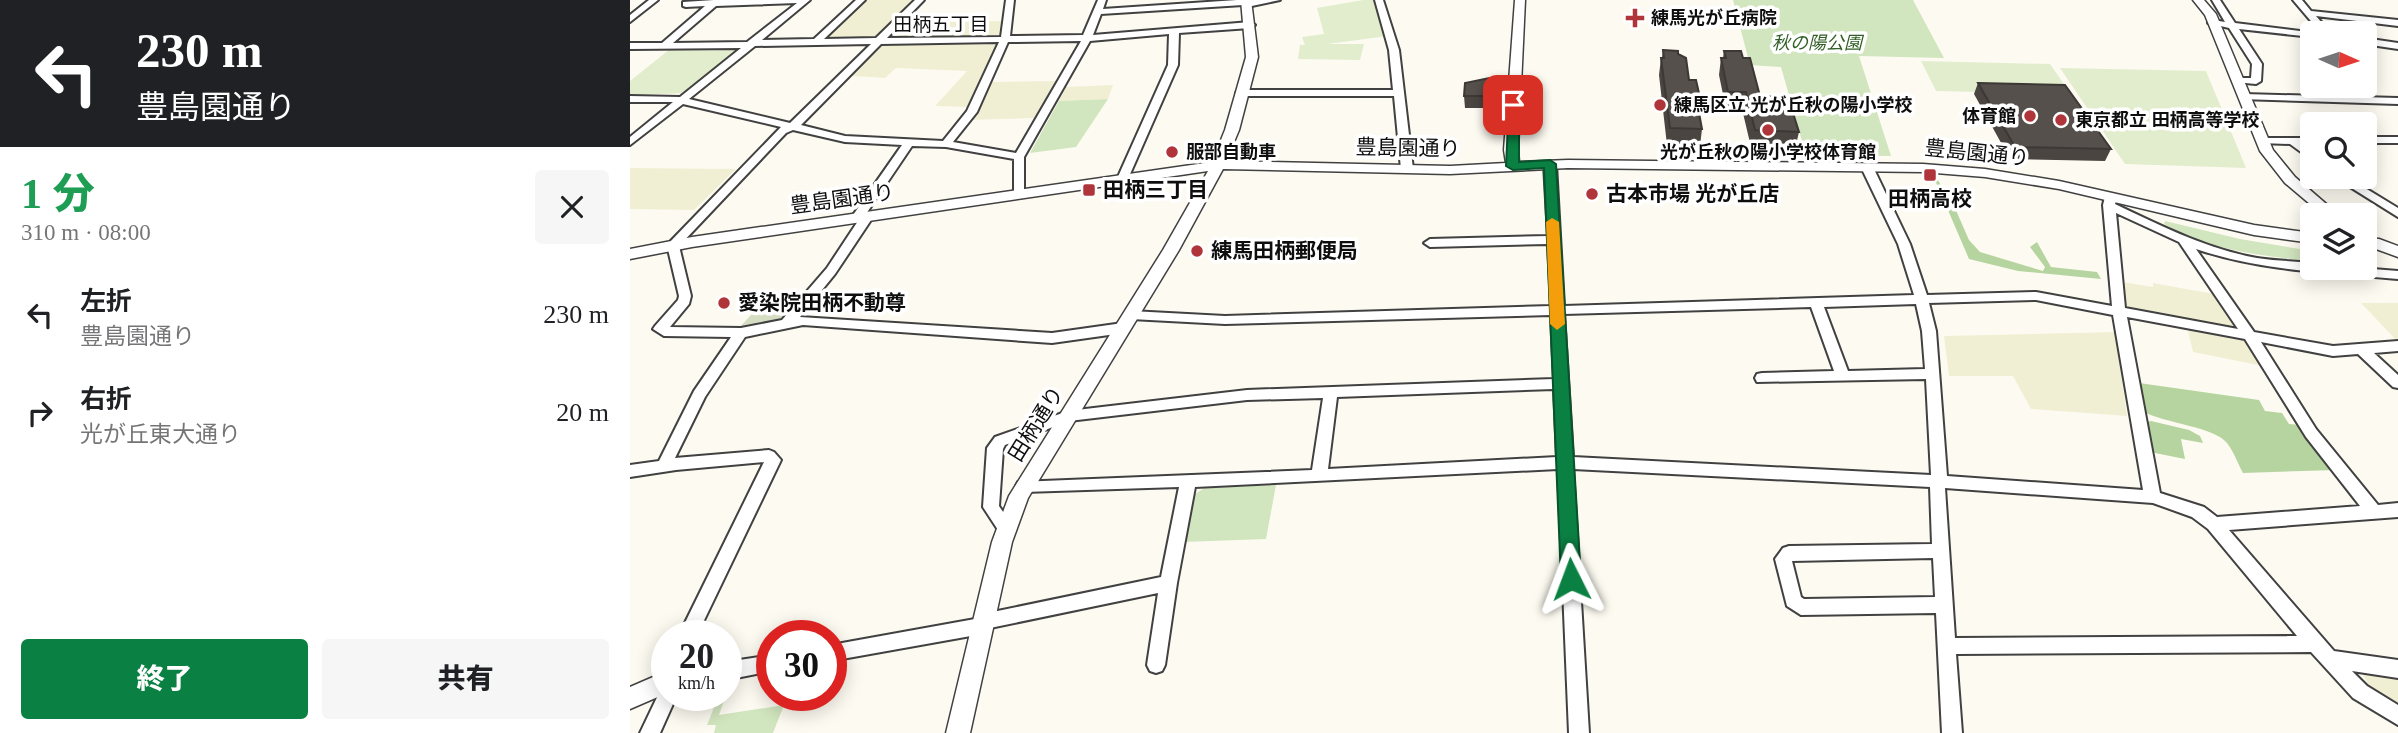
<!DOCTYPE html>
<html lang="ja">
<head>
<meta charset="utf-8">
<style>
	body { margin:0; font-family:"Times New Roman","Noto Sans JP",serif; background:#f6f6f6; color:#202124; height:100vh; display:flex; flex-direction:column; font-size:26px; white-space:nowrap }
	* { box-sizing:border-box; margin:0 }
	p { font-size:23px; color:#757577 }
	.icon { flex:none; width:38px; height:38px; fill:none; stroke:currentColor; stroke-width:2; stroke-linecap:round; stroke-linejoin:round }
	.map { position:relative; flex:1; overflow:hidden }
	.side { display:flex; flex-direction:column; background:#fff; width:630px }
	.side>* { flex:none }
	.hud { background:#202124; color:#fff; overflow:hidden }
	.needle { width:46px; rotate:93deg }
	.tools { position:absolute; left:1670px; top:21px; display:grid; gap:14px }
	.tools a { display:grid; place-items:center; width:77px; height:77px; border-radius:7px; background:#fff; box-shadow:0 4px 18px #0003; font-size:35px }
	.speed { position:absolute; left:21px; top:620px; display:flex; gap:14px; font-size:35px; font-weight:700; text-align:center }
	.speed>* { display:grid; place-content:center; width:91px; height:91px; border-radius:50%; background:#fff; box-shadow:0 4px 18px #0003; line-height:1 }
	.speed small { font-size:18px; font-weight:400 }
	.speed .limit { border:10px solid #d22; background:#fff; color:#111 }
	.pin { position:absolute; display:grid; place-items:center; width:60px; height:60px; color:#fff; margin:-30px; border-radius:14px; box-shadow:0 4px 10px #0006 }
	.me { position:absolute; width:77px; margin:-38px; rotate:357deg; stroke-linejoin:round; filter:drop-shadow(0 0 5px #0008) }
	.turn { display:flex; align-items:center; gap:24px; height:147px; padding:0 21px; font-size:32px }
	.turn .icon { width:91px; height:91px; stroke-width:2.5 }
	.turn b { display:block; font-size:49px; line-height:60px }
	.round { display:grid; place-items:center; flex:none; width:74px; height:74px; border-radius:7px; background:#f6f6f6 }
	.summary { display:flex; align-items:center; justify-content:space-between; height:119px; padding:0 21px }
	h1 { font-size:42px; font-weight:800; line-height:52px; color:#1e9e55 }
	.action { display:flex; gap:14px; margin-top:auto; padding:14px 21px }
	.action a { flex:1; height:80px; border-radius:7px; background:#0b8043; color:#fff; font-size:28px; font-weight:800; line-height:80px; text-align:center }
	.action a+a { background:#f6f6f6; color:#202124 }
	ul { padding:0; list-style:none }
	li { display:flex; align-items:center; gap:21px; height:98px; padding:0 21px }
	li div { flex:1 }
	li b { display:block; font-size:26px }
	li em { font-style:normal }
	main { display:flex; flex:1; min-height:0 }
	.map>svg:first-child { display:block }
	.farmland { fill:#f1efd3 }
	.green { fill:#d1e5be }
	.forest { fill:#b6d49f }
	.cemetery { fill:#d5dec3 }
	.pitch { fill:#e2edce }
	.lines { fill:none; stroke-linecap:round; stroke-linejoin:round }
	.minor-casing { stroke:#414141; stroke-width:4 }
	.tertiary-casing { stroke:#414141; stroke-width:3 }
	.minor { fill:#fff; fill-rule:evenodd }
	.tertiary { fill:#fff; fill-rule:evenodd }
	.wall { fill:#4a4541 }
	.building { fill:#56504c; stroke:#3c3835; stroke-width:2 }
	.route { fill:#0b8043; stroke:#07532c; stroke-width:2 }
	.slow { fill:#f59e0b }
	.poi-dot { fill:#af353a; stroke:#fff; stroke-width:2.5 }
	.labels { text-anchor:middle; stroke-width:7; stroke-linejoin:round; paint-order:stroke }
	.far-poi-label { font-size:18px; font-weight:bold; fill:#0e0e0e; stroke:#fff; text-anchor:start }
	.far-park-label { font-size:18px; font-style:italic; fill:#315f25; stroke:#fff }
	.far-neighbourhood-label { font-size:19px; fill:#0e0e0e; stroke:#fff }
	.street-label { font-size:21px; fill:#0e0e0e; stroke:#fff }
	.poi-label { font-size:21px; font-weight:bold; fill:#0e0e0e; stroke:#fff; text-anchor:start }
</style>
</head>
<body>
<main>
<section class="side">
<div class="hud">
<div class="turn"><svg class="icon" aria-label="left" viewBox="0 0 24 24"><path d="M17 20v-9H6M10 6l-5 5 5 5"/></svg><div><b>230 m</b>豊島園通り</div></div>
</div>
<div class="summary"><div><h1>1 分</h1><p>310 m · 08:00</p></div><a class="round"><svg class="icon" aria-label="close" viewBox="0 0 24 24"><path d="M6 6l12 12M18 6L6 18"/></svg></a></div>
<ul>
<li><svg class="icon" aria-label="left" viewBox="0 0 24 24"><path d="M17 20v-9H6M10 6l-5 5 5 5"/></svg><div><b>左折</b><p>豊島園通り</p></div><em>230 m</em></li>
<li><svg class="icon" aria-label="right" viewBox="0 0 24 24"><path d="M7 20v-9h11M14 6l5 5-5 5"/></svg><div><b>右折</b><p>光が丘東大通り</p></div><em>20 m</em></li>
</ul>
<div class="action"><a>終了</a><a>共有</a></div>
</section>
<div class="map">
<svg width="1768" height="733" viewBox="0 0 1768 733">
	<rect width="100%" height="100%" fill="#fdfbf1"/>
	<path class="farmland" d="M 237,0 L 288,0 L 250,38 L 198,40 L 196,38 Z
		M 284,14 L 310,15 L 304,22 L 373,21 L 370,35 L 365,37 L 260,37 Z
		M 364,41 L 368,43 L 339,107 L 305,106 L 337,71 L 266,68 L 255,78 L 221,76 L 249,47 L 258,43 Z
		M 427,81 L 405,118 L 341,120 L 361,82 Z
		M 483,85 L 478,99 L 429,101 L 436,87 Z
		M 0,168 L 106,169 L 64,210 L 0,209 Z
		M 1492,282 L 1523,287 L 1523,283 L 1584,294 L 1608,326 L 1603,329 L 1498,308 L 1494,305 Z
		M 1731,303 L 1768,303 L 1768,342 Z
		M 1557,326 L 1610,337 L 1618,343 L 1633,366 L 1563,352 Z
		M 1485,332 L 1497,416 L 1401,409 L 1383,376 L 1319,376 L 1314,336 Z
		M 1731,672 L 1768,679 L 1768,704 L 1739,685 Z"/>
	<path class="green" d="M 1103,0 L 1283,0 L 1314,58 L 1229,56 L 1261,156 L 1176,155 L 1151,67 L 1120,65 Z
		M 478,99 L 446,147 L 400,153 L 429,101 Z
		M 1535,221 L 1610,239 L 1682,251 L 1682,261 C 1633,256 1577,250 1534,224 Z
		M 646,485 L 636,539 L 553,542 L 564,495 L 574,488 Z
		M 89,695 L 96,695 L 89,715 L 154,705 L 143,733 L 84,733 L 86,725 L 77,725 Z"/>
	<path class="forest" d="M 1305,180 L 1308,180 L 1315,193 L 1325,194 L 1323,188 L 1328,191 L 1321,199 L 1339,240 L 1350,252 L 1413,271 L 1415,267 L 1400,247 L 1407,242 L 1421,267 L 1467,272 L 1471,279 L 1388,271 L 1339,259 Z
		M 1509,383 L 1629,400 L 1635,411 L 1652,413 L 1659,424 L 1670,425 L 1706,470 L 1613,473 C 1608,464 1604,452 1597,443 C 1585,427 1534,423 1514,412 Z
		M 1521,421 L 1559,430 L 1570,436 L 1573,443 L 1551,439 L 1555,459 L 1520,452 L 1516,422 Z"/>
	<path class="cemetery" d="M 140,294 L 175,294 L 150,323 L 110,327 Z"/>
	<path class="pitch" d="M 733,0 L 745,0 L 758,36 L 697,44 L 734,44 L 730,60 L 668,59 L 670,45 L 675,45 L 672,37 L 694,34 L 687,8 Z
		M 106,48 L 108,50 L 57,93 L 0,95 L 0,81 L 40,49 Z
		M 1291,61 L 1420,64 L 1441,94 L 1306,91 Z
		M 1430,68 L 1576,71 L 1616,168 L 1495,164 Z"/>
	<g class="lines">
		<defs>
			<path id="minor" d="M 19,0 L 28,0 L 0,22 L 0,15 Z
				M 84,0 L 180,0 L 132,40 L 184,39 L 226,0 L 235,0 L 194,39 L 246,38 L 285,0 L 294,0 L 257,38 L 371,37 L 376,0 L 384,0 L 380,36 L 453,35 L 468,0 L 476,0 L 473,9 L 607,0 L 650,0 L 617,7 L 613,5 L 471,14 L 463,35 L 620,22 L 625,25 L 620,28 L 549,33 L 548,65 L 497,181 L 493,182 L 487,179 L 538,65 L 539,34 L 460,41 L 394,157 L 394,196 L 386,196 L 384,194 L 384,159 L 316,147 L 282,146 L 236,214 L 243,217 L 205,274 L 170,317 L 422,333 L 493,323 L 500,328 L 493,333 L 422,343 L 173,325 L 115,337 L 75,397 L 45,458 L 139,450 L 144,452 L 151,460 L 67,635 L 49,635 L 134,462 L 46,470 L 0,477 L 0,465 L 29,461 L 64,391 L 101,337 L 34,336 L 23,329 L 25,326 L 48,300 L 49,296 L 37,245 L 151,127 L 53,104 L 0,145 L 0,137 L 43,102 L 0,102 L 0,96 L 50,97 L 111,48 L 0,49 L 0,43 L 32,43 L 75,6 L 56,7 L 53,6 L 53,2 ZM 167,3 L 117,42 L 43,43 L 86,6 ZM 451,41 L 386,153 L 323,142 L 347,112 L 378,42 ZM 369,42 L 337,111 L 313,141 L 215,136 L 171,125 L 251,44 ZM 241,44 L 160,123 L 59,99 L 125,46 ZM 163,130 L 215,142 L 272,145 L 221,218 L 228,221 L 197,268 L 152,320 L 111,328 L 40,327 L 59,304 L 61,296 L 49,246 L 156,133 Z
				M 745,0 L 753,0 L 769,50 L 783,169 L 777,172 L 771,169 L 764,96 L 611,96 L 606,93 L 611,90 L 763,90 L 759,50 Z
				M 1582,0 L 1590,0 L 1605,23 L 1686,33 L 1682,33 L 1682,37 L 1609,29 L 1632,64 L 1631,81 L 1626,84 L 1604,82 L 1604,78 L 1621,78 L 1622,64 L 1599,28 L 1578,23 L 1583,20 L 1595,22 Z
				M 1663,0 L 1672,0 L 1681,11 L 1768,20 L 1768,26 L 1686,16 L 1701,33 L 1691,33 Z
				M 1734,38 L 1768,43 L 1768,49 L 1734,44 Z
				M 1614,94 L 1768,98 L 1768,104 L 1610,99 L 1610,95 Z
				M 1734,137 L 1768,137 L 1768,143 L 1734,143 Z
				M 1633,138 L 1682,138 L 1682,144 L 1673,144 L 1682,151 L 1682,160 L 1660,144 L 1629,143 L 1629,139 Z
				M 920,161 L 926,164 L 934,306 L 1284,295 L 1268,244 L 1231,167 L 1237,164 L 1243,167 L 1280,244 L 1297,295 L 1406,292 L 1482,306 L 1473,205 L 1475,197 L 1481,194 L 1487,197 L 1485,204 C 1531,226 1577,249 1627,258 C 1645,261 1664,261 1682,263 L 1682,268 L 1730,268 L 1768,271 L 1768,279 C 1700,273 1631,271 1566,249 L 1624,332 L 1703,346 L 1768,341 L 1768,351 L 1744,353 L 1768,375 L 1768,388 L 1763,387 L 1728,354 L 1703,356 L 1631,342 L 1686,429 L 1748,505 L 1768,503 L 1768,517 L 1599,530 L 1704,651 L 1768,660 L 1768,678 L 1722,671 L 1737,686 L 1768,705 L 1768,725 L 1723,698 L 1681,652 L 1326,654 L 1332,733 L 1312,733 L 1306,613 L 1171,615 L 1157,606 L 1145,559 L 1153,548 L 1159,546 L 1302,544 L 1300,487 L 943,469 L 959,733 L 939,733 L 928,469 L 565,487 L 547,583 L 535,665 L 532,671 L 526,673 L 520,671 L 517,665 L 528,593 L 360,628 L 352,634 L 201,661 L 201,645 L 345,619 L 353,614 L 531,577 L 549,487 L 394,492 L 388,490 L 386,486 L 388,482 L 682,470 L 693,398 L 617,400 L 439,421 L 375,445 L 373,449 L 369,506 L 384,528 L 382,533 L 376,535 L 370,533 L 353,507 L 357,448 L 365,437 L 438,411 L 617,390 L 924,379 L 921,315 L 595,324 L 501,319 L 494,315 L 501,311 L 595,316 L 921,306 L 918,244 L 800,247 L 794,243 L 800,239 L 918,236 L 914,164 ZM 1486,213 L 1549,242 L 1608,329 L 1495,308 ZM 1406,300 L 1483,315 L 1513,490 L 1317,476 L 1306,331 L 1299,303 ZM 1286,304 L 1292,331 L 1295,369 L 1218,371 L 1194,307 ZM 1181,307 L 1204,371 L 1132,373 L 1127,374 L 1125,378 L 1127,382 L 1296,379 L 1301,475 L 943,457 L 934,314 ZM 1497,317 L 1615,339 L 1676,437 L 1730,506 L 1587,517 L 1574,507 L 1530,493 ZM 924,389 L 927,457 L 698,469 L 707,397 ZM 1315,488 L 1523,503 L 1562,517 L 1578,529 L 1667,636 L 1325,638 ZM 1303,558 L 1305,597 L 1174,599 L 1171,597 L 1162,561 Z
				M 1704,177 L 1717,177 L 1768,208 L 1768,217 Z
				M 142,655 L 142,671 L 96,680 L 96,662 Z
				M 37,687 L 37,695 L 47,695 L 30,733 L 10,733 L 31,689 Z"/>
			<path id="tertiary" d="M 611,0 L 621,0 L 628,57 L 609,130 L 596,161 L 820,166 L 876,163 L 874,150 L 885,0 L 895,0 L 888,150 L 889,162 L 938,160 L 1293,164 L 1355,169 L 1429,181 L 1624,225 L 1682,233 L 1682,243 L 1624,235 L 1429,189 L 1355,177 L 1293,172 L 938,168 L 820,174 L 593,169 L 549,250 L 398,498 L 382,542 L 340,733 L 316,733 L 362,542 L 379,496 L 533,250 L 578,171 L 62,247 L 0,259 L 0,249 L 62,237 L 582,162 L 595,130 L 616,57 Z
				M 1563,0 L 1574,0 L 1586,14 L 1643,150 L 1665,177 L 1709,215 L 1693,215 L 1655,183 L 1630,151 L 1575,15 Z
				M 1734,238 L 1749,239 L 1768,246 L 1768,257 L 1746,249 L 1734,248 Z
				M 37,671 L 37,693 L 0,709 L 0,687 Z"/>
		</defs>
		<use href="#minor" class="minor-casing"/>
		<use href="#tertiary" class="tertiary-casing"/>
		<use href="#minor" class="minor"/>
		<use href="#tertiary" class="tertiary"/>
	</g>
	<path class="wall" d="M 1033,50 L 1048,54 L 1059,80 L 1071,102 L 1069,112 L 1072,129 L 1070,146 L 1037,145 L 1029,75 L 1031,58 L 1032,58 Z
		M 1094,51 L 1113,58 L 1130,96 L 1169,132 L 1165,149 L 1121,147 L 1112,109 L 1096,109 L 1089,75 L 1091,58 L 1093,58 Z
		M 1348,83 L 1481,149 L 1475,161 L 1380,159 L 1344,94 Z
		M 864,86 L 864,108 L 835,108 L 834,96 Z"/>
	<path class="building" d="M 1033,50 L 1048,51 L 1048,54 L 1056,58 L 1059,80 L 1066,80 L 1071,102 L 1067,102 L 1072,129 L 1040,128 L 1031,58 L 1034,58 Z
		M 1094,51 L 1111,51 L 1113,58 L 1120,58 L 1130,96 L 1158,97 L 1169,132 L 1125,130 L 1116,92 L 1098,92 L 1091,58 L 1096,58 Z
		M 859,78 L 864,86 L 864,96 L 834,96 L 835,83 Z
		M 1348,83 L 1435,85 L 1481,149 L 1385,147 Z"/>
	<path class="route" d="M 879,103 L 889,105 L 889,162 L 920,160 L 926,164 L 951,579 L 948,585 L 941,587 L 934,585 L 931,579 L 914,168 L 883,170 L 876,166 Z"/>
	<path class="slow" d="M 922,218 L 929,222 L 935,324 L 927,330 L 920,324 L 916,222 Z"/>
	<g class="poi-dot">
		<path d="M1001.5 7.5h7v7h7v7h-7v7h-7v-7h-7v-7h7z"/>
		<circle cx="1030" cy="105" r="7"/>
		<circle cx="1400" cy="116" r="7"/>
		<circle cx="1431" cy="120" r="7"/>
		<circle cx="1138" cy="130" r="7"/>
		<circle cx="542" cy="152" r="7"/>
		<rect x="1293" y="168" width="14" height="14" rx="3.5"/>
		<rect x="452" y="183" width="14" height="14" rx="3.5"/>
		<circle cx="962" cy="194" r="7"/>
		<circle cx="567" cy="251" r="7"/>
		<circle cx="94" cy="303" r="7"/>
	</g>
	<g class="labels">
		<g class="far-poi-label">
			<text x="1021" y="24">練馬光が丘病院</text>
			<text x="1044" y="111">練馬区立 光が丘秋の陽小学校</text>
			<text x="1386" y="122" text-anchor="end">体育館</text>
			<text x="1445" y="126">東京都立 田柄高等学校</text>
			<text x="556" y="158">服部自動車</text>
			<text x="1138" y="158" text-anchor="middle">光が丘秋の陽小学校体育館</text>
		</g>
		<g class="far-park-label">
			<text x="1187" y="49">秋の陽公園</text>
		</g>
		<g class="far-neighbourhood-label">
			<text x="311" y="31">田柄五丁目</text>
		</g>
		<g class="street-label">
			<text transform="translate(778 148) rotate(1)" y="7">豊島園通り</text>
			<text transform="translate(1347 153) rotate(6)" y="7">豊島園通り</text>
			<text transform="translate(212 199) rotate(-8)" y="7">豊島園通り</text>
			<text transform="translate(406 424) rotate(-58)" y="7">田柄通り</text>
		</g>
		<g class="poi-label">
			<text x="473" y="197">田柄三丁目</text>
			<text x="976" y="201">古本市場 光が丘店</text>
			<text x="1300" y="206" text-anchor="middle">田柄高校</text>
			<text x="581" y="258">練馬田柄郵便局</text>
			<text x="108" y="310">愛染院田柄不動尊</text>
		</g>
	</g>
</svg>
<div class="tools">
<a><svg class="needle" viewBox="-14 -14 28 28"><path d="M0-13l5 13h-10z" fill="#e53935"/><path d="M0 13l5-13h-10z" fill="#757577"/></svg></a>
<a><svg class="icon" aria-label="search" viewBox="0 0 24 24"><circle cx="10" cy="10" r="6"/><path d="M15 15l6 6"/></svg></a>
<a><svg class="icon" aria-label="layers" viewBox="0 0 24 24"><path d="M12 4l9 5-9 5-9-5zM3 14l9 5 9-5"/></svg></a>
</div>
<div class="speed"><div>20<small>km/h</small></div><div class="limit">30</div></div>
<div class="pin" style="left:883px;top:105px;background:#d93025"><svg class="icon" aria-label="arrive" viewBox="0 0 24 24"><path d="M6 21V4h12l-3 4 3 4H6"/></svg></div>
<svg class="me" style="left:941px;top:579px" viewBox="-20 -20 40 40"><path d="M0-17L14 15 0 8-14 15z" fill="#0b8043" stroke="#fff" stroke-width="4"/></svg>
</div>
</main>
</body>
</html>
